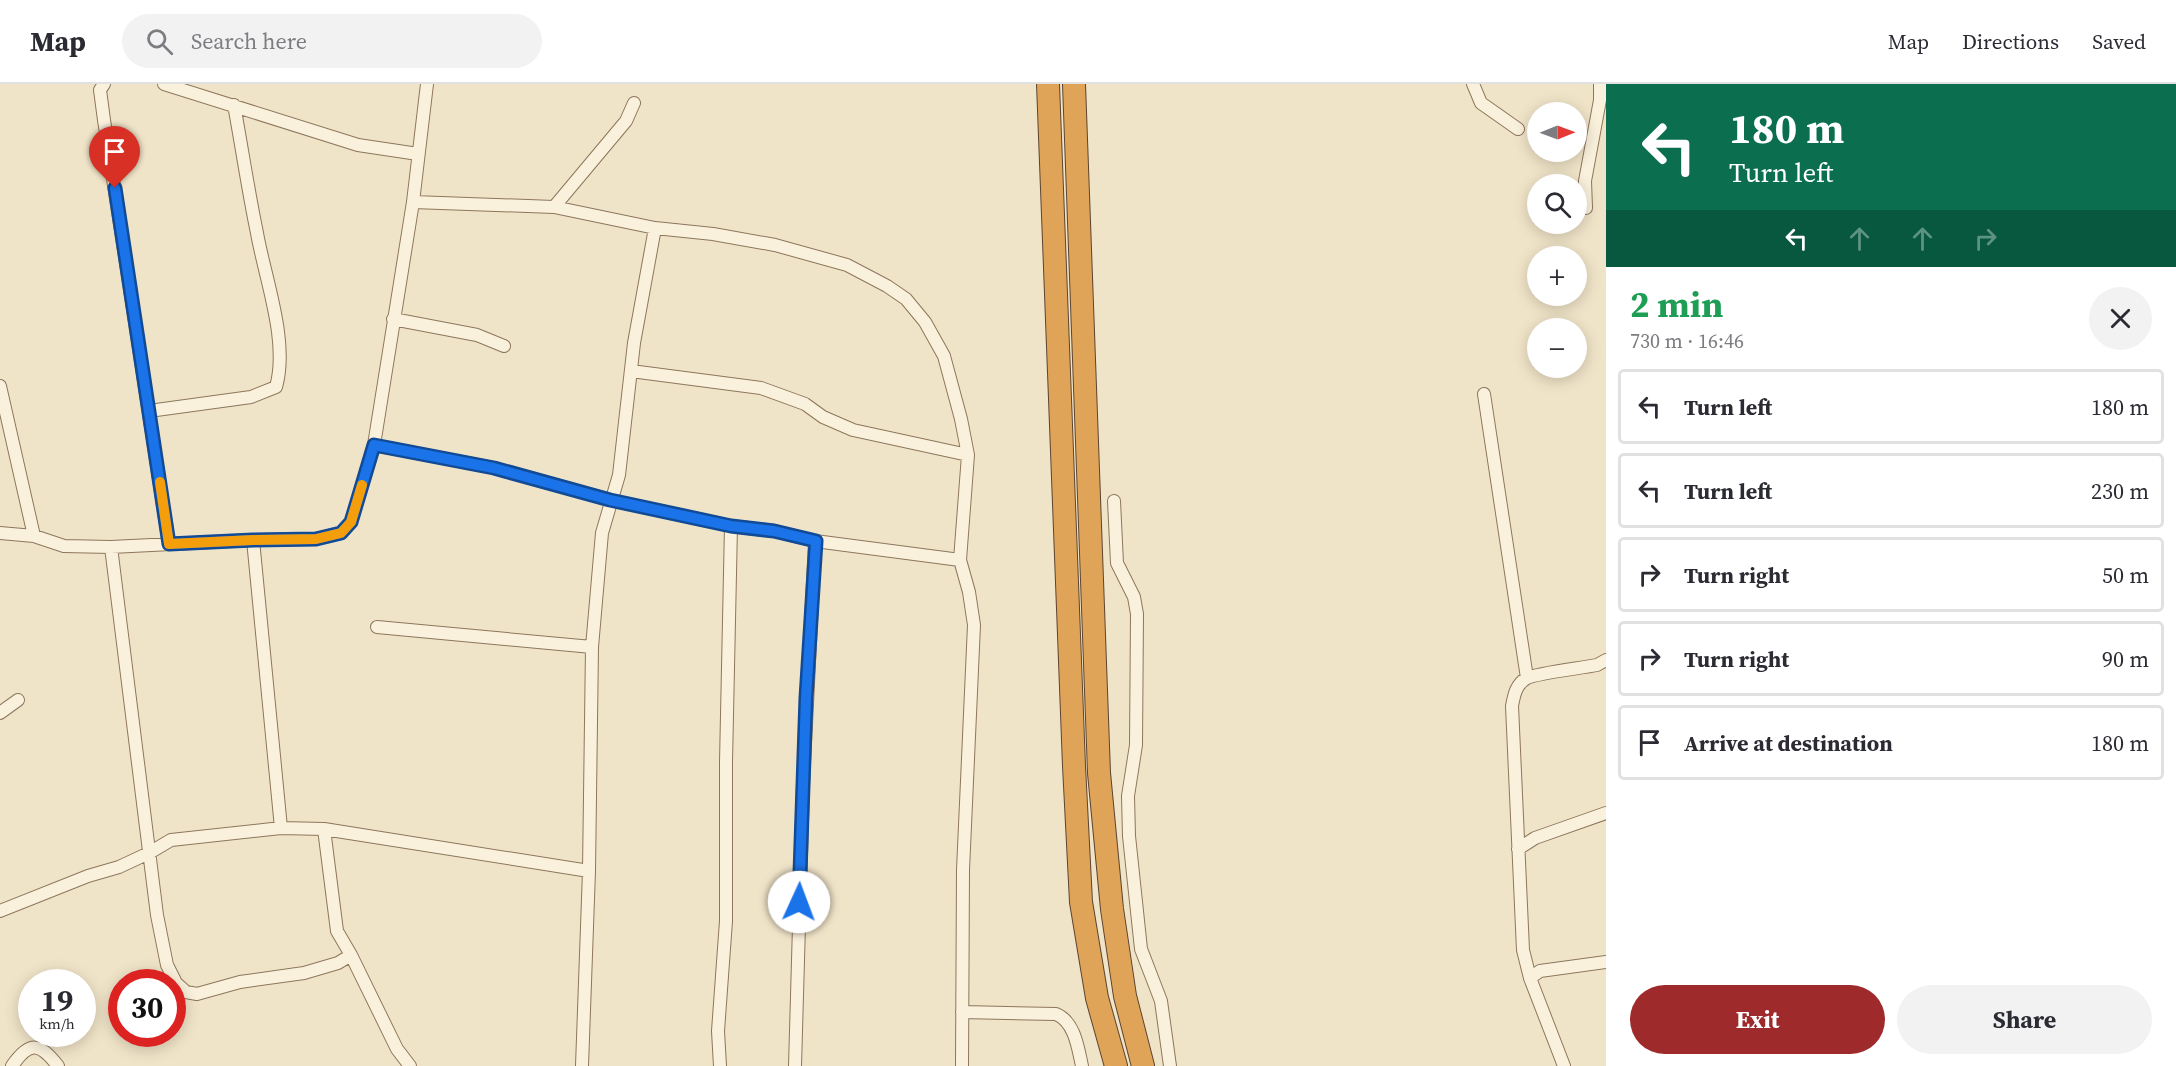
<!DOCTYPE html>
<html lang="en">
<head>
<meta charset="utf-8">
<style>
	body { margin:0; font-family:"Source Serif 4",serif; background:#f2f2f3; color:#2b2b33; height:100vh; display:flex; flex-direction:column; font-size:22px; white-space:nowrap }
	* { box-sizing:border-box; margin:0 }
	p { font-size:20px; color:#7c7c81 }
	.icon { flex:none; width:33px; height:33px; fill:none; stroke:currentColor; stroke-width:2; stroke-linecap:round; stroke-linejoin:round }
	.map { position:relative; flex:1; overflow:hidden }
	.drawer { display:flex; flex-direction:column; background:#fff; width:570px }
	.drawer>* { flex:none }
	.hud { background:#0b6e4f; color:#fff; overflow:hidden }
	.needle { width:39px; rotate:89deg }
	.controls { position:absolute; left:1527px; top:18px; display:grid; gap:12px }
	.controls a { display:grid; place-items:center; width:60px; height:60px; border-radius:50%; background:#fff; box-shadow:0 3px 15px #0003; font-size:30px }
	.speed { position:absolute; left:18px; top:885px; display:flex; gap:12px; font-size:30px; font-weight:700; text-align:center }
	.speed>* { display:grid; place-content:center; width:78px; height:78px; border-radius:50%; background:#fff; box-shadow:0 3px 15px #0003; line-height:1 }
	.speed small { font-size:15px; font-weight:400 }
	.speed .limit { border:9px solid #d22; background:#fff; color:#111 }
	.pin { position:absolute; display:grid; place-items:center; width:51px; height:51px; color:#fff; margin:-62px -26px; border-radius:50% 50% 50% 0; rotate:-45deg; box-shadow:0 0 6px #0007 }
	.pin .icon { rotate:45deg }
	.me { position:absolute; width:66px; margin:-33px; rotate:2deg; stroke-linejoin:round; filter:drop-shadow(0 0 4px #0008) }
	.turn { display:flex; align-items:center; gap:21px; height:126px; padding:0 24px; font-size:27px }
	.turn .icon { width:78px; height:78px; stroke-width:2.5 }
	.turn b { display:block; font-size:42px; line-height:51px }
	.lanes { display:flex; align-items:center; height:57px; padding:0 24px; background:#0003; justify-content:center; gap:30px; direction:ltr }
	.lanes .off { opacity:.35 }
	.round { display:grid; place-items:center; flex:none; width:63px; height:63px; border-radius:32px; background:#f2f2f3 }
	.summary { display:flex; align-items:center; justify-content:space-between; height:102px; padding:0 24px }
	h1 { font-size:36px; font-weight:700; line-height:45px; color:#1e9e55 }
	.button { display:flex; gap:12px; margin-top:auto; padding:12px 24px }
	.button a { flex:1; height:69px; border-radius:36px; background:#9e2a2b; color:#fff; font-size:24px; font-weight:700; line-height:69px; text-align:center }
	.button a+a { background:#f2f2f3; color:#2b2b33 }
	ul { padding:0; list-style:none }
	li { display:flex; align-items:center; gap:18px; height:75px; margin:0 12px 9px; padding:0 12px; border:3px solid #e1e1e2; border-radius:6px }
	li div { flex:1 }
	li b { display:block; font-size:22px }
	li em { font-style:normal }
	header { display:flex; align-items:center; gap:36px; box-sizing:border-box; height:84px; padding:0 30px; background:#fff; border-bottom:2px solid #e1e1e2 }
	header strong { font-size:28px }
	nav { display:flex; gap:33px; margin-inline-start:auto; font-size:21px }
	.search { width:420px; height:54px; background:#f2f2f3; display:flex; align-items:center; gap:15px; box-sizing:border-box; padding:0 21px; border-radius:33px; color:#7c7c81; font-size:22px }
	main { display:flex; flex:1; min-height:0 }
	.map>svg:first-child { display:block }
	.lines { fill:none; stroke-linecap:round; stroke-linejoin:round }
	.street-casing { stroke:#8d765c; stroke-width:14 }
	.highway-casing { stroke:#5b4430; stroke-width:24 }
	.street { stroke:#faf1dc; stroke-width:12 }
	.highway { stroke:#e0a458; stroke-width:22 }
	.route-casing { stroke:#114b97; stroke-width:15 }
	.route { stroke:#1a73e8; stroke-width:10 }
	.slow { stroke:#f59e0b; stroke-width:10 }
</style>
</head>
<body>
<header>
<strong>Map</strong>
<div class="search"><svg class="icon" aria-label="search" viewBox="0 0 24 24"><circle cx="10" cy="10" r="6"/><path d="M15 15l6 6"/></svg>Search here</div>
<nav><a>Map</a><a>Directions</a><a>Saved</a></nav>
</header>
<main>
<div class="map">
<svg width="1606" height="982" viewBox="0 0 1606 982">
	<rect width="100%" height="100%" fill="#f0e4c8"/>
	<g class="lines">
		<defs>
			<path id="street" d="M 104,0 L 100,6 L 104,36 L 169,460
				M 164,0 L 358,61 L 418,70
				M 1473,0 L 1481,19 L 1518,45
				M 413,118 L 554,123 L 655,144 L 713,150 L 775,161 L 847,181 L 887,202 L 906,215 L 925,238 L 944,272 L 961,335 L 968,371 L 960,476 L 969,508 L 974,541 L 963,786 L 962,982
				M 554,123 L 626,37 L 634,19
				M 1586,124 L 1585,97 L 1600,16 L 1600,0
				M 393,235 L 477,251 L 504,262
				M 631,287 L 761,304 L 805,320 L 823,333 L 853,346 L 968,371
				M 0,302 L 34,452
				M 1484,310 L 1527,594
				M 149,327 L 251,313 L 276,303 C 289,257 265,195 257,149 C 248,106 242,64 234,21
				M 374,361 L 494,384 L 610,416 L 731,442 L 774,447 L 815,457 L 960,476
				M 1114,417 L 1117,479 L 1134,513 L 1137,530 L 1136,661 L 1128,712 L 1129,752 L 1141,865 L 1161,917 L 1170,982
				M 0,449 L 34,452 L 64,462 L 111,463 L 253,456 L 316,455 L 341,449 L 351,438 L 374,361 L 413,118 L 427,0
				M 253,456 L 281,744
				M 111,463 L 157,831 L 167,881 L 176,899 L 186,908 L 197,910 L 240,898 L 304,889 L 338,879 L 351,871 L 337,847 L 324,745
				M 377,543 L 592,563
				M 0,629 L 18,616
				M 1518,765 L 1535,754 L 1606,729
				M 0,827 L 88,792 L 119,783 L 149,769 L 171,756 L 281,744 L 324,745 L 589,787
				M 351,871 L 397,965 L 410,982
				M 1530,894 L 1540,887 L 1606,878
				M 962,928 L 1056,930 C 1075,938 1078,964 1082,982
				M 12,982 C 30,956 40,959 58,982
				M 582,982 L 589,787 L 592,563 L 602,449 L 619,391 L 634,259 L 655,144
				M 720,982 L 718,947 L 726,837 L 726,678 L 731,442
				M 795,982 L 803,701 L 815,457
				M 1564,982 L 1530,894 L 1523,866 L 1512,622 C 1514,611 1516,600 1527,594 C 1538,589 1582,584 1597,581 L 1606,576"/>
			<path id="highway" d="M 1048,0 L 1074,682 L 1081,818 L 1097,914 L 1116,982
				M 1074,0 L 1099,689 L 1112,825 L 1125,912 L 1143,982"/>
		</defs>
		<use href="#street" class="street-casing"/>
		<use href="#highway" class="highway-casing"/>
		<use href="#street" class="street"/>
		<use href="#highway" class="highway"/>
	</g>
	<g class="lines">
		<defs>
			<path id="route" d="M 115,104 L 169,460 L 253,456 L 316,455 L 341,449 L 351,438 L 374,361 L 494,384 L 610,416 L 731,442 L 774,447 L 816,457 L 806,614 L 799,818"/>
		</defs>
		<use href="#route" class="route-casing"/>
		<use href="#route" class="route"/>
		<path class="slow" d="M 160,398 L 169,460 L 253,456 L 316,455 L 341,449 L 351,438 L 362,401"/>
	</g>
</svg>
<div class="controls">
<a><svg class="needle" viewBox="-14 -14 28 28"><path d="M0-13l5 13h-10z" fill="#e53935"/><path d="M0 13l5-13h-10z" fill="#7c7c81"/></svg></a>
<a><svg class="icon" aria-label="search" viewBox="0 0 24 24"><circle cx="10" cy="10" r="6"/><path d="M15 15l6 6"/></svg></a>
<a>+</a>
<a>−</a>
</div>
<div class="speed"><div>19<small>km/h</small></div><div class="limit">30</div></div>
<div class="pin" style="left:115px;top:104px;background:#d93025"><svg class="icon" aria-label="arrive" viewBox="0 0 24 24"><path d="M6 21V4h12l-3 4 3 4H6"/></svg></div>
<svg class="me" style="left:799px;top:818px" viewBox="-20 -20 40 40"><circle r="19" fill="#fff"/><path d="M0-13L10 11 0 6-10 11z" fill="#1a73e8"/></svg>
</div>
<section class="drawer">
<div class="hud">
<div class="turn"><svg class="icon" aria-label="left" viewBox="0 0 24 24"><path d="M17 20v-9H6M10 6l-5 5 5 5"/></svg><div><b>180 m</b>Turn left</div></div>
<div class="lanes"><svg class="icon" aria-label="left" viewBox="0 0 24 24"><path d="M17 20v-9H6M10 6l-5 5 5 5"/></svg><svg class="icon off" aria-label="ahead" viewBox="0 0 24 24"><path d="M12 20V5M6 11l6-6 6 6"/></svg><svg class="icon off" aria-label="ahead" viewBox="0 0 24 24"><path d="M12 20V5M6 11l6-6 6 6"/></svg><svg class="icon off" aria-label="right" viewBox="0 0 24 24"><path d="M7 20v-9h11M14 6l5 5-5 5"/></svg></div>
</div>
<div class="summary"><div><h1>2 min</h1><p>730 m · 16:46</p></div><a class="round"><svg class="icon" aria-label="close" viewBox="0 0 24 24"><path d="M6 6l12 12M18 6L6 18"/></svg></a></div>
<ul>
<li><svg class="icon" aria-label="left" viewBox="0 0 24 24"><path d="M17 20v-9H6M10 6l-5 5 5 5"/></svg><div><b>Turn left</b></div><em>180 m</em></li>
<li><svg class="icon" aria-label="left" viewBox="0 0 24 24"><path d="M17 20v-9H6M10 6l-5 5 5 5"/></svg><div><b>Turn left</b></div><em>230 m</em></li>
<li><svg class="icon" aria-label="right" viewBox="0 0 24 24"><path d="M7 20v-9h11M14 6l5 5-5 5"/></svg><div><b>Turn right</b></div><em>50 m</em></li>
<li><svg class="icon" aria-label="right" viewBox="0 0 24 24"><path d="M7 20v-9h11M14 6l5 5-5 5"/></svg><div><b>Turn right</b></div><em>90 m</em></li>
<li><svg class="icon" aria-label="arrive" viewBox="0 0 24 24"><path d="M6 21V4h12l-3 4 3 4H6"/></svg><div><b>Arrive at destination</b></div><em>180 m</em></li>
</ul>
<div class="button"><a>Exit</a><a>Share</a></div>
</section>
</main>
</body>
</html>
